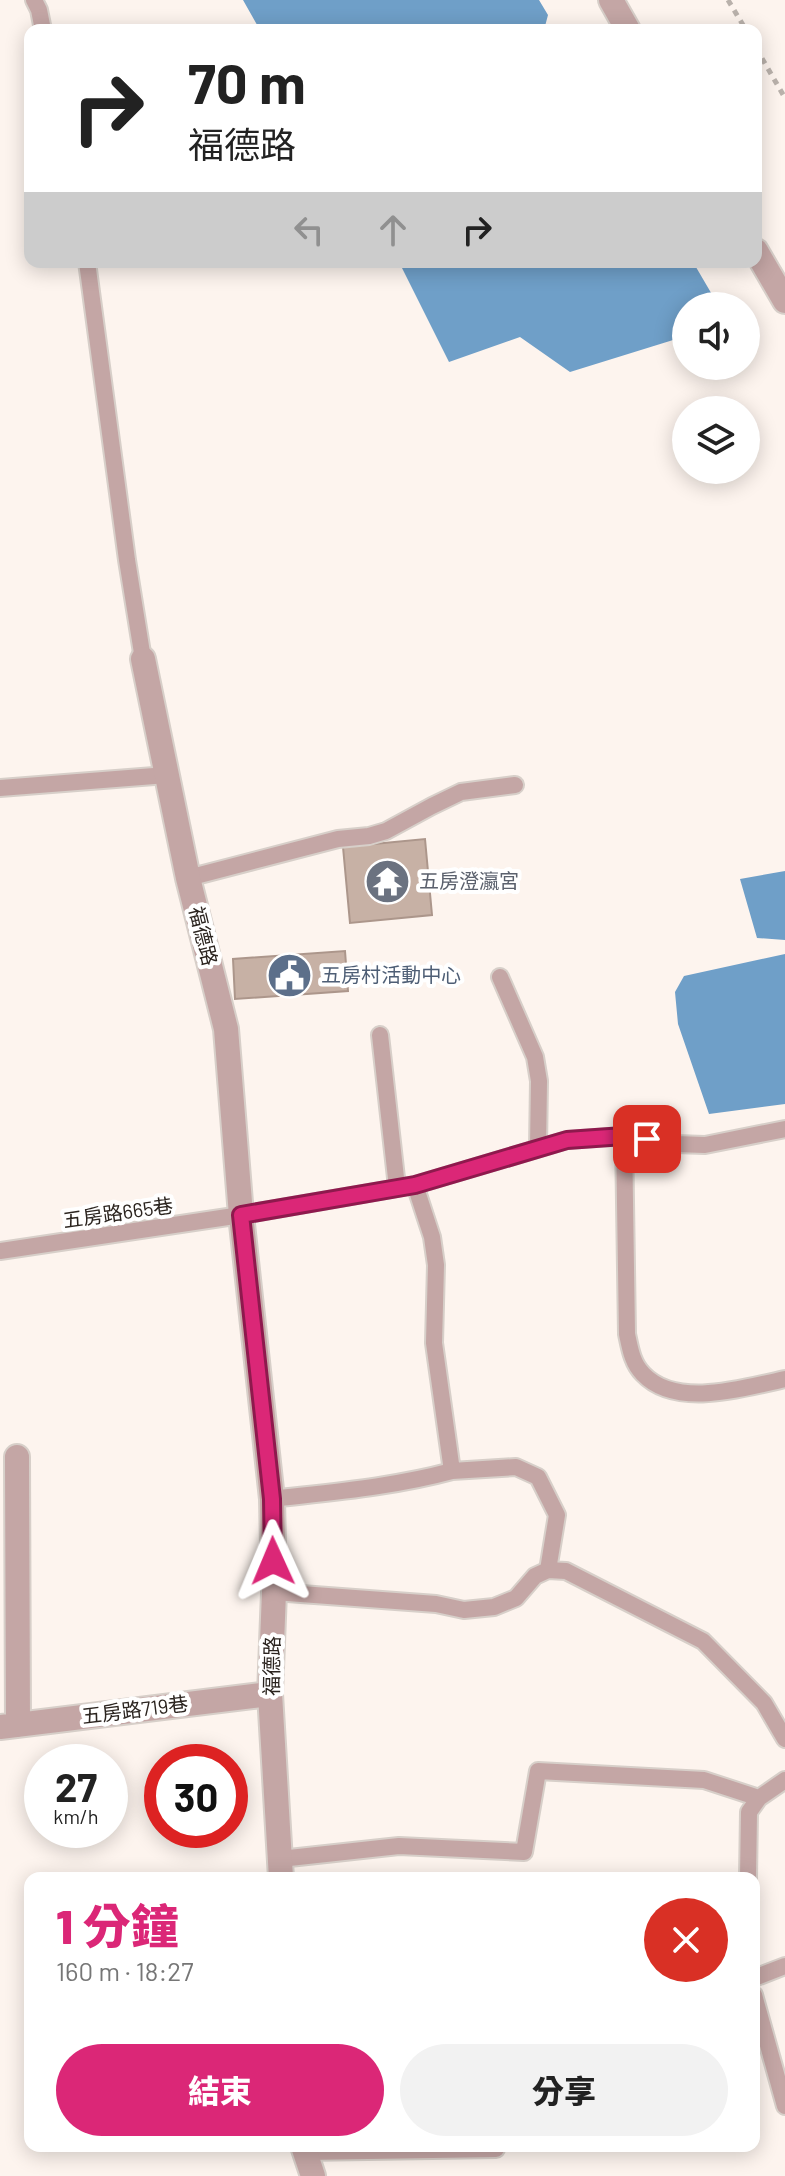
<!DOCTYPE html>
<html lang="zh-TW">
<head>
<meta charset="utf-8">
<style>
	body { margin:0; font-family:Barlow,"Noto Sans TC",sans-serif; background:#f2f2f2; color:#222; height:100vh; display:flex; flex-direction:column; font-size:30px; white-space:nowrap }
	* { box-sizing:border-box; margin:0 }
	p { font-size:26px; color:#767676 }
	.icon { flex:none; width:44px; height:44px; fill:none; stroke:currentColor; stroke-width:2; stroke-linecap:round; stroke-linejoin:round }
	.map { position:relative; flex:1; overflow:hidden }
	.sheet { position:absolute; left:24px; top:1872px; width:736px; height:280px; display:flex; flex-direction:column; background:#fff; border-radius:16px; box-shadow:0 4px 20px #0003 }
	.sheet>* { flex:none }
	.hud { position:absolute; left:24px; top:24px; width:738px; height:244px; border-radius:16px; box-shadow:0 4px 20px #0003; background:#fff; color:#222; overflow:hidden }
	.controls { position:absolute; left:672px; top:292px; display:grid; gap:16px }
	.controls a { display:grid; place-items:center; width:88px; height:88px; border-radius:50%; background:#fff; box-shadow:0 4px 20px #0003; font-size:40px }
	.speed { position:absolute; left:24px; top:1744px; display:flex; gap:16px; font-size:40px; font-weight:700; text-align:center }
	.speed>* { display:grid; place-content:center; width:104px; height:104px; border-radius:50%; background:#fff; box-shadow:0 4px 20px #0003; line-height:1 }
	.speed small { font-size:20px; font-weight:400 }
	.speed .limit { border:12px solid #d22; background:#fff; color:#111 }
	.pin { position:absolute; display:grid; place-items:center; width:68px; height:68px; color:#fff; margin:-34px; border-radius:16px; box-shadow:0 4px 12px #0006 }
	.me { position:absolute; width:88px; margin:-44px; rotate:359deg; stroke-linejoin:round; filter:drop-shadow(0 0 6px #0008) }
	.turn { display:flex; align-items:center; gap:28px; height:168px; padding:0 32px; font-size:36px }
	.turn .icon { width:104px; height:104px; stroke-width:2.5 }
	.turn b { display:block; font-size:56px; line-height:68px }
	.lanes { display:flex; align-items:center; height:76px; padding:0 32px; background:#0003; justify-content:center; gap:40px; direction:ltr }
	.lanes .off { opacity:.35 }
	.round { display:grid; place-items:center; flex:none; width:84px; height:84px; border-radius:42px; background:#f2f2f2 }
	.head { display:flex; align-items:center; justify-content:space-between; height:136px; padding:0 32px }
	h1 { font-size:48px; font-weight:800; line-height:60px; color:#db2777 }
	.action { display:flex; gap:16px; margin-top:auto; padding:16px 32px }
	.action a { flex:1; height:92px; border-radius:48px; background:#db2777; color:#fff; font-size:32px; font-weight:800; line-height:92px; text-align:center }
	.action a+a { background:#f2f2f2; color:#222 }
	.map>svg:first-child { display:block }
	.water { fill:#6f9fc8 }
	.building { fill:#c7b1a5; stroke:#ac968b; stroke-width:2 }
	.lines { fill:none; stroke-linecap:round; stroke-linejoin:round }
	.lane-casing { stroke:#d7cfc9; stroke-width:20 }
	.street-casing { stroke:#d7cfc9; stroke-width:28 }
	.path { stroke:#b9b1ab; stroke-width:5; stroke-dasharray:6 6; stroke-linecap:butt }
	.lane { stroke:#c4a6a5; stroke-width:16 }
	.street { stroke:#c4a6a5; stroke-width:24 }
	.route-casing { stroke:#8e194d; stroke-width:20 }
	.route { stroke:#db2777; stroke-width:14 }
	.labels { text-anchor:middle; stroke-width:8; stroke-linejoin:round; paint-order:stroke }
	.worship-label { font-size:20px; fill:#5b616d; stroke:#fff; text-anchor:start }
	.street-label { font-size:20px; fill:#2b241f; stroke:#fff }
	.service-label { font-size:20px; fill:#4e5e75; stroke:#fff; text-anchor:start }
</style>
</head>
<body>
<div class="map">
<svg width="785" height="2176" viewBox="0 0 785 2176">
	<rect width="100%" height="100%" fill="#fdf4ee"/>
	<path class="water" d="M 243,0 L 539,0 L 548,15 L 544,30 L 260,30 Z
		M 399,262 L 693,262 L 717,303 L 715,306 L 686,306 L 686,336 L 570,372 L 520,337 L 449,362 Z
		M 785,871 L 785,940 L 757,938 L 740,879 Z
		M 785,954 L 785,1104 L 709,1114 L 678,1024 L 675,992 L 684,976 Z"/>
	<path class="building" d="M 425,839 L 432,915 L 350,923 L 343,847 Z
		M 345,951 L 348,991 L 235,999 L 233,959 Z"/>
	<g class="lines">
		<defs>
			<path id="lane" d="M 34,0 L 39,10 L 43,30
				M 87,262 L 127,560 L 143,659
				M 0,788 L 167,775
				M 188,878 L 338,839 L 369,836 L 386,831 L 432,806 L 461,792 L 515,785
				M 500,977 L 535,1057 L 539,1081 L 538,1148
				M 380,1035 L 397,1187
				M 624,1136 L 627,1334 C 630,1348 632,1363 643,1374 C 676,1409 744,1388 785,1379
				M 0,1251 L 241,1215 L 415,1185 L 567,1140 L 624,1136 L 675,1144 L 705,1145 L 785,1129
				M 452,1471 L 516,1467 L 538,1477 L 557,1515 L 548,1570
				M 272,1499 C 332,1492 393,1487 452,1471 L 434,1343 L 436,1265 L 432,1237 L 415,1185
				M 274,1592 L 436,1604 L 464,1610 L 494,1607 L 516,1598 L 535,1576 L 548,1570 L 566,1571 L 703,1641 L 764,1703 L 785,1739
				M 280,1859 L 399,1846 L 524,1852 L 538,1771 L 704,1780 L 759,1798
				M 748,1878 L 749,1812 L 759,1798 L 785,1780
				M 754,1978 L 785,1966
				M 754,1995 L 785,2106
				M 304,2152 L 496,2149"/>
			<path id="street" d="M 611,0 L 628,30
				M 756,251 L 785,301
				M 143,659 L 188,878 L 226,1029 L 241,1215 L 272,1499 L 274,1592 L 270,1694 L 281,1878
				M 17,1457 L 18,1725
				M 0,1727 L 270,1694
				M 303,2146 L 313,2176"/>
		</defs>
		<use href="#lane" class="lane-casing"/>
		<use href="#street" class="street-casing"/>
		<path class="path" d="M 728,0 L 746,30
			M 756,48 L 785,98"/>
		<use href="#lane" class="lane"/>
		<use href="#street" class="street"/>
	</g>
	<g class="lines">
		<defs>
			<path id="route" d="M 273,1561 L 272,1499 L 241,1215 L 415,1185 L 567,1140 L 624,1136 L 647,1139"/>
		</defs>
		<use href="#route" class="route-casing"/>
		<use href="#route" class="route"/>
	</g>
	<defs>
		<symbol id="temple-disc" viewBox="-11 -11 22 22"><circle r="9.5" fill="#6b7280" stroke="#fff"/><path d="M0-6L5-2H3V0L6.5 2.5H4V6H1.5V3h-3V6H-4V2.5H-6.5L-3 0V-2H-5Z" fill="#fff"/></symbol>
		<symbol id="civic-disc" viewBox="-11 -11 22 22"><circle r="9.5" fill="#5c6f8a" stroke="#fff"/><path d="M-.6-6.5H3V-4.5H.6V-3L4-1V1h2V6H-6V1h2V-1L-.6-3ZM-1.2 2.5V6h2.4V2.5Z" fill="#fff"/></symbol>
	</defs>
	<g fill-rule="evenodd">
		<use href="#temple-disc" x="362" y="856" width="51" height="51"/>
		<use href="#civic-disc" x="264" y="950" width="51" height="51"/>
	</g>
	<g class="labels">
		<g class="worship-label">
			<text x="419" y="888">五房澄瀛宮</text>
		</g>
		<g class="street-label">
			<text transform="translate(203 936) rotate(76)" y="7">福德路</text>
			<text transform="translate(118 1213) rotate(-8)" y="7">五房路665巷</text>
			<text transform="translate(272 1666) rotate(-89)" y="7">福德路</text>
			<text transform="translate(135 1710) rotate(-7)" y="7">五房路719巷</text>
		</g>
		<g class="service-label">
			<text x="321" y="982">五房村活動中心</text>
		</g>
	</g>
</svg>
<div class="controls">
<a><svg class="icon" aria-label="sound" viewBox="0 0 24 24"><path d="M4 9h4l5-4v14l-5-4H4zM17 9q2 3 0 6"/></svg></a>
<a><svg class="icon" aria-label="layers" viewBox="0 0 24 24"><path d="M12 4l9 5-9 5-9-5zM3 14l9 5 9-5"/></svg></a>
</div>
<div class="speed"><div>27<small>km/h</small></div><div class="limit">30</div></div>
<div class="pin" style="left:647px;top:1139px;background:#d93025"><svg class="icon" aria-label="arrive" viewBox="0 0 24 24"><path d="M6 21V4h12l-3 4 3 4H6"/></svg></div>
<svg class="me" style="left:273px;top:1561px" viewBox="-20 -20 40 40"><path d="M0-17L14 15 0 8-14 15z" fill="#db2777" stroke="#fff" stroke-width="4"/></svg>
<div class="hud">
<div class="turn"><svg class="icon" aria-label="right" viewBox="0 0 24 24"><path d="M7 20v-9h11M14 6l5 5-5 5"/></svg><div><b>70 m</b>福德路</div></div>
<div class="lanes"><svg class="icon off" aria-label="left" viewBox="0 0 24 24"><path d="M17 20v-9H6M10 6l-5 5 5 5"/></svg><svg class="icon off" aria-label="ahead" viewBox="0 0 24 24"><path d="M12 20V5M6 11l6-6 6 6"/></svg><svg class="icon" aria-label="right" viewBox="0 0 24 24"><path d="M7 20v-9h11M14 6l5 5-5 5"/></svg></div>
</div>
<section class="sheet">
<div class="head"><div><h1>1 分鐘</h1><p>160 m · 18:27</p></div><a class="round" style="background:#d93025;color:#fff"><svg class="icon" aria-label="close" viewBox="0 0 24 24"><path d="M6 6l12 12M18 6L6 18"/></svg></a></div>
<div class="action"><a>結束</a><a>分享</a></div>
</section>
</div>
</body>
</html>
